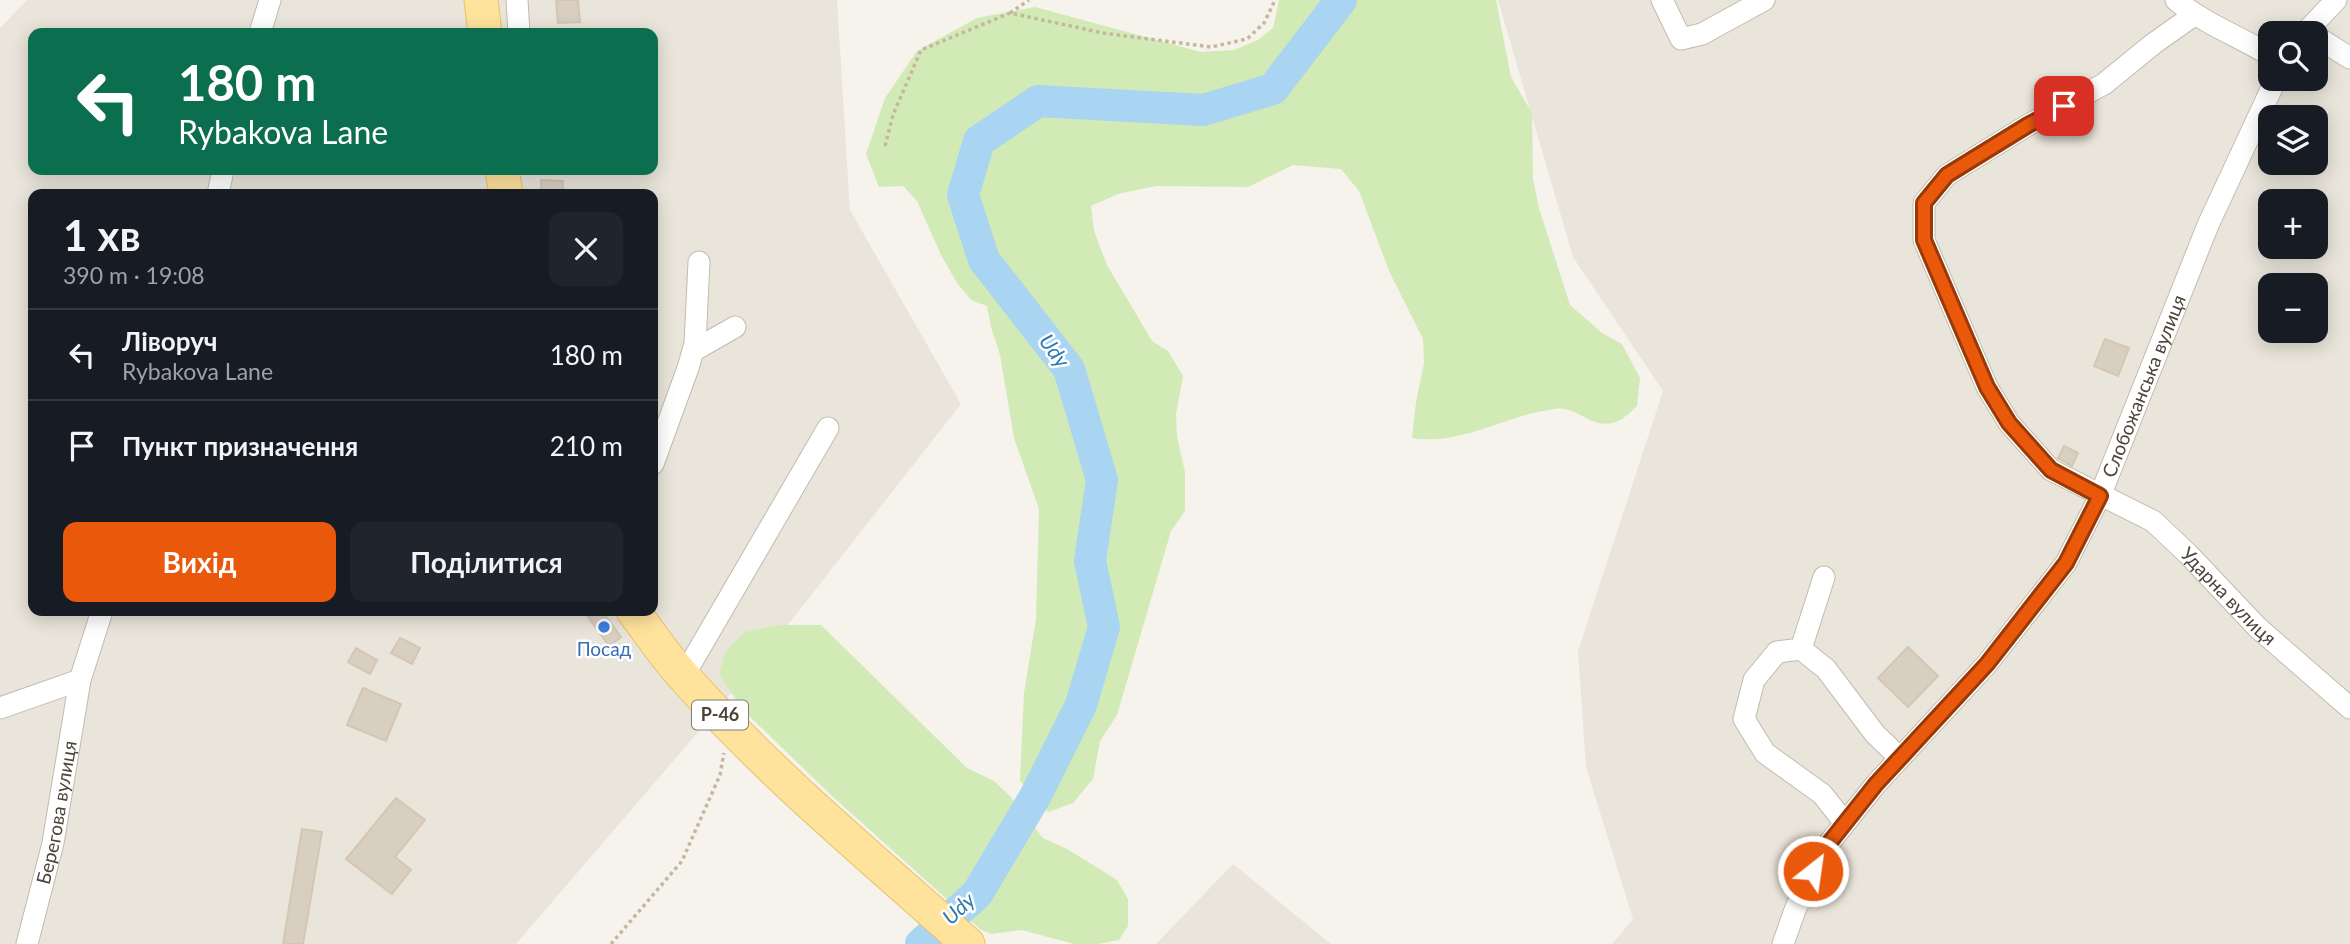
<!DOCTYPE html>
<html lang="uk">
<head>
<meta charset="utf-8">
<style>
	body { margin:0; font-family:Lato,sans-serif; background:#20242c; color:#f1f3f6; height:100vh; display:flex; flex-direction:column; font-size:26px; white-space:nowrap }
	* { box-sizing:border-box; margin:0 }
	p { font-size:23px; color:#9ea1a6 }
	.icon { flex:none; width:38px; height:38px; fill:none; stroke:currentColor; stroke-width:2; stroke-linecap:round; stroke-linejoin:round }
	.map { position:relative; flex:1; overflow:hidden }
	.panel { position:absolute; left:28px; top:189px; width:630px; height:427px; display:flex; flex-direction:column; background:#171b24; border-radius:14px; box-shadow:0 4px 18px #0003 }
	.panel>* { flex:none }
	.top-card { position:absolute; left:28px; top:28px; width:630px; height:147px; border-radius:14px; box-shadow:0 4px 18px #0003; background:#0b6e4f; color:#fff; overflow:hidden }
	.buttons { position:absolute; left:2258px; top:21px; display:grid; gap:14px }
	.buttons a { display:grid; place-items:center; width:70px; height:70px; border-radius:14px; background:#171b24; box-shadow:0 4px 18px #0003; font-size:35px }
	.pin { position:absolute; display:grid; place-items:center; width:60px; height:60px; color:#fff; margin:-30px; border-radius:14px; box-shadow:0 4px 10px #0006 }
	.me { position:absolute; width:77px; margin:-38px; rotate:30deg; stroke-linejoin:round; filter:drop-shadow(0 0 5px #0008) }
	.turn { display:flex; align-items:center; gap:24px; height:147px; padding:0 35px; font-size:32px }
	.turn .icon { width:91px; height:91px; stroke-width:2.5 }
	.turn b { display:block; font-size:49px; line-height:60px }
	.round { display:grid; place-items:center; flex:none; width:74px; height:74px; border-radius:14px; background:#20242c }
	.summary { display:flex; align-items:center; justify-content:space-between; height:119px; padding:0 35px }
	h1 { font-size:42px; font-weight:700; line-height:52px }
	.button { display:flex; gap:14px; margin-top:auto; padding:14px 35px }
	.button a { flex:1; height:80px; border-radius:14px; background:#ea580c; color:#fff; font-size:28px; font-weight:700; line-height:80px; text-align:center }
	.button a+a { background:#20242c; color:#f1f3f6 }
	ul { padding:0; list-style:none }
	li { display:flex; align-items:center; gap:21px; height:91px; padding:0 35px; border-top:2px solid #363941 }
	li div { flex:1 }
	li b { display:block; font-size:26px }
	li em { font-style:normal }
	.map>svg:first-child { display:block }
	.residential { fill:#eae5da; fill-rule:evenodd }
	.green { fill:#d2eab5 }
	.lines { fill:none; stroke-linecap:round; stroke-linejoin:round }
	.river { stroke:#a9d4f2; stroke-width:32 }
	.building { fill:#d8cfc1; stroke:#d3c7b4; stroke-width:2 }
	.street-casing { stroke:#c2bbae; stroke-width:23 }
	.primary-casing { stroke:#e6c16a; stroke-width:35 }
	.path { stroke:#c4b79f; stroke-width:3.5; stroke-dasharray:3.5 3.5; stroke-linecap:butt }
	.street { stroke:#fff; stroke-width:21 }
	.primary { stroke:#ffe39c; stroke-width:33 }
	.route-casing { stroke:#983908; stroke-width:18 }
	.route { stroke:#ea580c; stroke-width:12 }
	.shop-dot { fill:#3f7fe0; stroke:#fff; stroke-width:2.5 }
	.labels { text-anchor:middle; stroke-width:5; stroke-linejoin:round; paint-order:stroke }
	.shield { fill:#fff; stroke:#817c74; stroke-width:2 }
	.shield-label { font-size:18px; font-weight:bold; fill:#4b4439 }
	.street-label { font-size:19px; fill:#4b4439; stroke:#fff }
	.shop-label { font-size:19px; fill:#366cbe; stroke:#fff }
	.water-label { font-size:21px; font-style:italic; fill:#2e7ab2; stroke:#fff }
</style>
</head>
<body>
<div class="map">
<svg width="2350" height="944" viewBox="0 0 2350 944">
	<rect width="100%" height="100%" fill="#f6f3ec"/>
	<path class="residential" d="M 27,0 L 837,0 L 850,210 L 961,404 L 761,659 L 516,944 L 0,944 L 0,28 ZM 33,33 L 653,33 L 653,170 L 33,170 ZM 33,194 L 653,194 L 653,611 L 33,611 Z
		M 1498,0 L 2350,0 L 2350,944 L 1612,944 L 1633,919 L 1586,767 L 1578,651 L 1663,391 L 1573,257 ZM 2270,33 L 2315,33 L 2315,79 L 2270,79 ZM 2270,117 L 2315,117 L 2315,163 L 2270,163 ZM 2270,201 L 2315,201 L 2315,247 L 2270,247 ZM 2270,285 L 2315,285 L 2315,331 L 2270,331 Z
		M 1233,864 L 1331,944 L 1156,944 Z"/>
	<path class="green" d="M 1279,0 L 1496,0 L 1511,77 L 1532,113 L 1533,179 L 1539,208 L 1570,305 L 1602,333 L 1622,344 L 1640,378 L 1637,406 C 1632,410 1626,417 1620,420 C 1591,434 1581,405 1554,409 C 1506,415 1461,446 1412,438 L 1416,402 L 1424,363 L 1423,339 L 1389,271 L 1359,191 L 1341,169 L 1293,165 L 1248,187 L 1156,186 L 1118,194 L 1091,206 L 1094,231 L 1107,265 L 1152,341 L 1168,351 L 1183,376 L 1176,414 L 1177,437 L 1185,472 L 1185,511 L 1171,531 L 1117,715 L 1100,741 L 1093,779 L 1073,803 L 1048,812 L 1020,781 L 1024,693 L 1036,619 L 1039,509 L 1014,438 L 1000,355 L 991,327 L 987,306 L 971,300 L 957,283 L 941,255 L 917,201 L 903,186 L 879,187 L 866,154 L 885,98 L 917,51 L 977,18 L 1035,7 L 1201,52 L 1234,50 L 1258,40 L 1273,28 Z
		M 780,625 L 821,625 L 967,768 L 994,781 L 1010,796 L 1043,838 L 1067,849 L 1117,880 L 1128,899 L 1128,926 L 1119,940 L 1098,944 L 1074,944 L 1022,930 L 991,934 L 981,930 L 830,794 L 743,710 L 719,675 L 725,652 L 745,632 Z"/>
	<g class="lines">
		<path class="river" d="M 921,944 L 977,894 L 1036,795 L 1081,705 L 1104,627 L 1090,561 L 1102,480 L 1069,369 L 984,260 L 963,195 L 979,141 L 1038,101 L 1203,110 L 1273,89 L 1341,0"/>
	</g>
	<path class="building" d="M 556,0 L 578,0 L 580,22 L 558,23 Z
		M 541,180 L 563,181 L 563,194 L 541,194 Z
		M 2105,339 L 2129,348 L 2118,376 L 2094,366 Z
		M 2064,446 L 2078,453 L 2072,466 L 2058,458 Z
		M 597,611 L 602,611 L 621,637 L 609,646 L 588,617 Z
		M 400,638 L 420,648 L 412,664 L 391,653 Z
		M 1908,647 L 1938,676 L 1908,707 L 1878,678 Z
		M 356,648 L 377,660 L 370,674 L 348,662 Z
		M 363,688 L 401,704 L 386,741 L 347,725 Z
		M 396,798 L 425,820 L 395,857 L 411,870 L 392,894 L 346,859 Z
		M 302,829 L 322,832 L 303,944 L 283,944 Z"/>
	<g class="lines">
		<defs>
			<g id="street">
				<path d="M 517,0 L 519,33"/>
				<path d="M 1662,0 L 1681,39 L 1702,34 L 1764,0"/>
				<path d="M 2176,0 C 2203,23 2238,36 2270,55"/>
				<path id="s1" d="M 2194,15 L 2153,44 L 2104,84 L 2028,125 L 1947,175 L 1924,203 L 1924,240 L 1987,387 L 2009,423 L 2051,470 L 2153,521 L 2188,554 L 2257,627 L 2350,708"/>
				<path d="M 260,33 L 270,0"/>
				<path d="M 2305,33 L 2336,0"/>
				<path d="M 2315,36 L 2350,58"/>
				<path d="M 218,194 L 223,170"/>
				<path d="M 693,351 L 735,327"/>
				<path d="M 653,464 L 688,368 L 695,344 L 699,262"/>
				<path d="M 1824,577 L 1801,649 L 1777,652 L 1754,680 L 1744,719 L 1765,753 L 1822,794 L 1845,823"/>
				<path d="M 1801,649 L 1826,669 L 1875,734 L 1900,758"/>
				<path d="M 683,677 L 828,428"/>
				<path d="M 0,708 L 80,680"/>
				<path id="s2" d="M 27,944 L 53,843 L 80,680 L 102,611"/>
				<path id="s3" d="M 1783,944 L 1795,910 L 1822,852 L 1876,784 L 1987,664 L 2066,563 L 2100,496 L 2208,225 L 2276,79"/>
			</g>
			<path id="primary" d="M 481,0 L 485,33
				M 502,170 L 506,194
				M 633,611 C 650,633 666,658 685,678 C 771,775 872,858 968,944"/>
		</defs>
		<use href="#street" class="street-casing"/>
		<use href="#primary" class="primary-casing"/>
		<path class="path" d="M 1010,13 L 1029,0
			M 885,146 L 893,115 L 921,50 L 1010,13 L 1103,33 L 1211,47 L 1247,39 L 1264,23 L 1275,0
			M 611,944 L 682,861 L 720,775 L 724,753"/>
		<use href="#street" class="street"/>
		<use href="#primary" class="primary"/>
	</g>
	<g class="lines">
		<defs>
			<path id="route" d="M 1813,871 L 1822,852 L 1876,784 L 1987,664 L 2066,563 L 2100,496 L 2051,470 L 2009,423 L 1987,387 L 1924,240 L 1924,203 L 1947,175 L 2028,125 L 2064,106"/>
		</defs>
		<use href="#route" class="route-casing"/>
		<use href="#route" class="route"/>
	</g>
	<circle class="shop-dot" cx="604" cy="627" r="7"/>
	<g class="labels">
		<rect class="shield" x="692" y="700.5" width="56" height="29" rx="5"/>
		<g class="shield-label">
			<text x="720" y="721">Р-46</text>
		</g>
		<g class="street-label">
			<text dy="7" stroke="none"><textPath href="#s3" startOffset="672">Слобожанська вулиця</textPath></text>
			<text dy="7" stroke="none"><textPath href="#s1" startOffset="854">Ударна вулиця</textPath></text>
			<text dy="7" stroke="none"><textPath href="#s2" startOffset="135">Берегова вулиця</textPath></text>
		</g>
		<g class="shop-label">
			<text x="604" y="656">Посад</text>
		</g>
		<g class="water-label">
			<text transform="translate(1054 351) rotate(54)" y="7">Udy</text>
			<text transform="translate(959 909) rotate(-43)" y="7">Udy</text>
		</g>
	</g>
</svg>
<div class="buttons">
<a><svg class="icon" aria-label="search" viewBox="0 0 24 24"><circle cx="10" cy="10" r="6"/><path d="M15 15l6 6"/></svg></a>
<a><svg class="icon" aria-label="layers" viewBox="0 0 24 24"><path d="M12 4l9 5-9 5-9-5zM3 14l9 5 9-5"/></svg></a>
<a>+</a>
<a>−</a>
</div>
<div class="pin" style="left:2064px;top:106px;background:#d93025"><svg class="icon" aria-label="arrive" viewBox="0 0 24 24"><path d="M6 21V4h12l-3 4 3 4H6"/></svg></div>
<svg class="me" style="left:1813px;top:871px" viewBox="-20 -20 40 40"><circle r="17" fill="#ea580c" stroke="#fff" stroke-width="3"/><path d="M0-11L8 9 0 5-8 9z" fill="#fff"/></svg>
<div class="top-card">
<div class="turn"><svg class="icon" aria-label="left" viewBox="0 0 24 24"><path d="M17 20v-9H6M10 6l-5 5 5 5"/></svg><div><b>180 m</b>Rybakova Lane</div></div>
</div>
<section class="panel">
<div class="summary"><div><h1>1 хв</h1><p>390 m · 19:08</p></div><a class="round"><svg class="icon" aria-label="close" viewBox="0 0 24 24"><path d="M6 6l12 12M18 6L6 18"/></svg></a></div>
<ul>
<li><svg class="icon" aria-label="left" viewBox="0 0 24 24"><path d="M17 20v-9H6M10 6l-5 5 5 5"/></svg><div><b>Ліворуч</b><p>Rybakova Lane</p></div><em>180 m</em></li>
<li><svg class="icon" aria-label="arrive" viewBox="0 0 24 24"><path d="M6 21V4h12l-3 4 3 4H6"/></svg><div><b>Пункт призначення</b></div><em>210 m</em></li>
</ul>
<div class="button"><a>Вихід</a><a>Поділитися</a></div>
</section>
</div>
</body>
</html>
